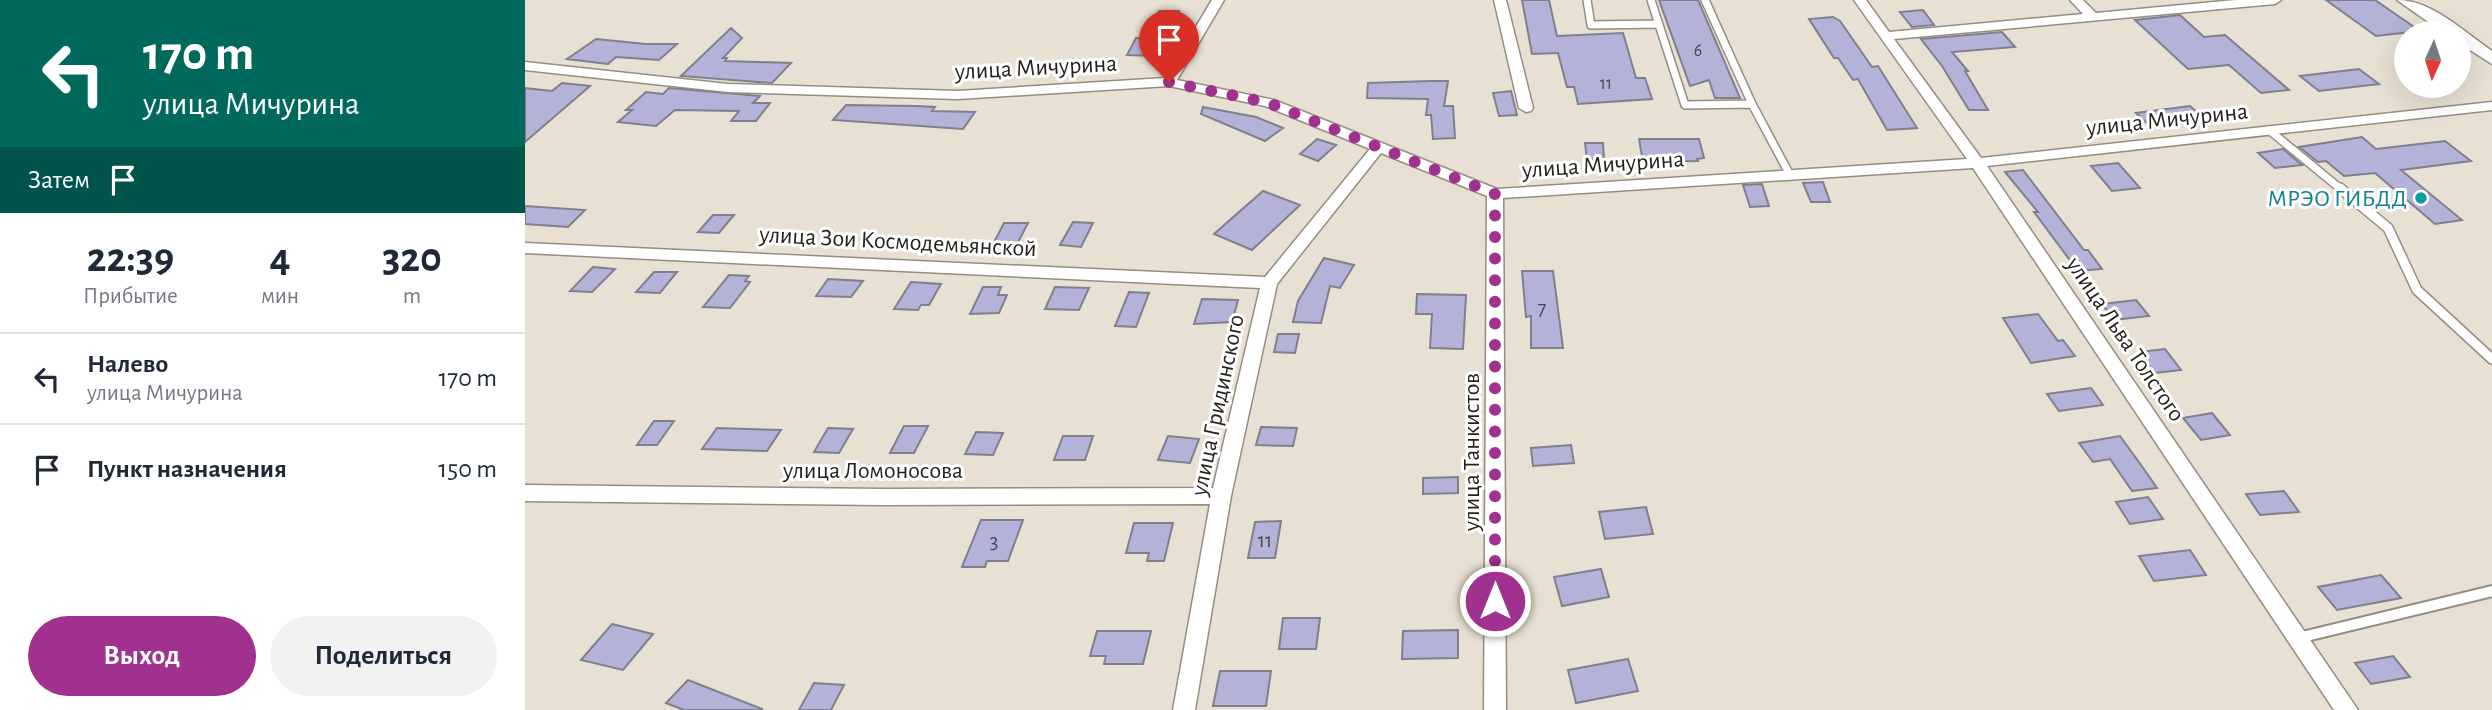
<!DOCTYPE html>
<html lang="ru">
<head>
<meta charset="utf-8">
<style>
	body { margin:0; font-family:"Alegreya Sans",sans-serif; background:#f2f2f3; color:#1f2937; height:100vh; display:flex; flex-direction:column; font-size:26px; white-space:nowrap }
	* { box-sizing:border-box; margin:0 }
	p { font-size:23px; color:#747a83 }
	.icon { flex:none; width:38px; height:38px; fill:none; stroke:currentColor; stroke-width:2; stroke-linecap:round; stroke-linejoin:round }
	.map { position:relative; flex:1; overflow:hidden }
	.side { display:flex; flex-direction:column; background:#fff; width:525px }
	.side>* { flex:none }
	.hud { background:#00695c; color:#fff; overflow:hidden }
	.needle { width:46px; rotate:183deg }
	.fabs { position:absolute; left:1869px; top:21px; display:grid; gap:14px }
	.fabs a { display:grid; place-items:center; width:77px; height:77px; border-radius:50%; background:#fff; box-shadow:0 7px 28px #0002; font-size:35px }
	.pin { position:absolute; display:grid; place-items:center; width:60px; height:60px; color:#fff; margin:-72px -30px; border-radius:50% 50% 50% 0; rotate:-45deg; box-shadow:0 0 7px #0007 }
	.pin .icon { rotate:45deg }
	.me { position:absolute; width:77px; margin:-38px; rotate:0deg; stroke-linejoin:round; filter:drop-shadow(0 0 5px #0008) }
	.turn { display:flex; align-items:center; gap:24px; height:147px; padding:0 28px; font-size:32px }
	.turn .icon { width:91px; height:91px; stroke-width:2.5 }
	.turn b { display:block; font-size:49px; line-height:60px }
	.then { display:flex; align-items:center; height:66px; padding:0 28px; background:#0003; gap:14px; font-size:26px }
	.eta { display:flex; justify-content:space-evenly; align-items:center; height:119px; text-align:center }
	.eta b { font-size:42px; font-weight:700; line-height:49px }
	.cta { display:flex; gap:14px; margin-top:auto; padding:14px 28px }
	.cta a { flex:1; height:80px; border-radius:42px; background:#a1318e; color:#fff; font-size:28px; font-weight:700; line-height:80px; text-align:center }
	.cta a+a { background:#f2f2f3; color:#1f2937 }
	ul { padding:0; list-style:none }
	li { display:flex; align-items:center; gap:21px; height:91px; padding:0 28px; border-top:2px solid #e0e1e3 }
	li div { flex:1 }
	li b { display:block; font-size:26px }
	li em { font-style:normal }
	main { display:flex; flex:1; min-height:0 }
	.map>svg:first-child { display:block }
	.building { fill:#b4b2d8; stroke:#7f7f8d; stroke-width:2 }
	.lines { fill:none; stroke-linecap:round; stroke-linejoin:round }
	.service-far2-casing { stroke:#958d80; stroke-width:10 }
	.service-far1-casing { stroke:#958d80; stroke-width:12 }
	.service-casing { stroke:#958d80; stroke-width:14 }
	.minor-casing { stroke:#958d80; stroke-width:3 }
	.tertiary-casing { stroke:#958d80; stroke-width:3 }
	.service-far2 { stroke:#fff; stroke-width:7 }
	.service-far1 { stroke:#fff; stroke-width:9 }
	.service { stroke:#fff; stroke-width:10 }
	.minor { fill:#fff; fill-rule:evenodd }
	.tertiary { fill:#fff; fill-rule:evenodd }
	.route { stroke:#a1318e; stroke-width:12; stroke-dasharray:0 21.6 }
	.culture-dot { fill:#0f9aa8; stroke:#fff; stroke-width:2.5 }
	.labels { text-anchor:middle; stroke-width:6; stroke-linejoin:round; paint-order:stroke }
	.far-number-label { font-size:18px; fill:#49464c }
	.number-label { font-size:21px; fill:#49464c }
	.street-label { font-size:24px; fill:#25221d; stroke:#fff }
	.culture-label { font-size:24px; fill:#0d838f; stroke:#fff; text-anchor:end }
</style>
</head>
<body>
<main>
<section class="side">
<div class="hud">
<div class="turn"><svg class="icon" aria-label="left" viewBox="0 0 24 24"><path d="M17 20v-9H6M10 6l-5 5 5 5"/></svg><div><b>170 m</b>улица Мичурина</div></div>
<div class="then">Затем<svg class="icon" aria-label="arrive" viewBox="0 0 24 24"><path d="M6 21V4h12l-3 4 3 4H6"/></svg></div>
</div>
<div class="eta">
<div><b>22:39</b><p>Прибытие</p></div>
<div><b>4</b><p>мин</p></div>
<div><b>320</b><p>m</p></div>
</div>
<ul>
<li><svg class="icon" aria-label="left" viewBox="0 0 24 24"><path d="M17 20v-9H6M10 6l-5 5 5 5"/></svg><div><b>Налево</b><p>улица Мичурина</p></div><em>170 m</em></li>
<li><svg class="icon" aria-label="arrive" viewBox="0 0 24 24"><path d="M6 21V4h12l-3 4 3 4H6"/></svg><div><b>Пункт назначения</b></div><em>150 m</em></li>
</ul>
<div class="cta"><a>Выход</a><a>Поделиться</a></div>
</section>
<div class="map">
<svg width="1967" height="710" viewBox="0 0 1967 710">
	<rect width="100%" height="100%" fill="#e8e0d2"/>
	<path class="building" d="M 997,0 L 1024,0 L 1032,36 L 1098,33 L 1111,78 L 1120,78 L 1127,99 L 1053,104 L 1049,87 L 1042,87 L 1033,53 L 1007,54 Z
		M 1134,0 L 1173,0 L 1215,98 L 1190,98 L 1184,80 L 1165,86 Z
		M 1801,0 L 1850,0 L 1895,31 L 1851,36 Z
		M 1398,10 L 1409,25 L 1387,27 L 1375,12 Z
		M 634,11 L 654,11 L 631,56 L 602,55 L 611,38 L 620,38 Z
		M 1655,15 L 1679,37 L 1700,35 L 1764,90 L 1736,93 L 1704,65 L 1663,69 L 1610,20 Z
		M 1308,17 L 1315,21 L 1347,67 L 1353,66 L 1392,128 L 1362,130 L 1333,79 L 1328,80 L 1313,58 L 1309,58 L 1284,19 Z
		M 206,28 L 217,38 L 198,58 L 202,58 L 200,61 L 266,63 L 247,83 L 156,76 Z
		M 1477,32 L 1490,47 L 1427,52 L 1443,71 L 1440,71 L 1463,110 L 1444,110 L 1417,66 L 1396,39 Z
		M 71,39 L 121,44 L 152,44 L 134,60 L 91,57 L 83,64 L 42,59 Z
		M 1834,69 L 1854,84 L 1794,91 L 1775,76 Z
		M 906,81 L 923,81 L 919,106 L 928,106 L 930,138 L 908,139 L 906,115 L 901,115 L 903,99 L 842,98 L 843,83 Z
		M 37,83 L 65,86 L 0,142 L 0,88 L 27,91 Z
		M 144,88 L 235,96 L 228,103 L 245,103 L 231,121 L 206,121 L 214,111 L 150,110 L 131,126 L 93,122 L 107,110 L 101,110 L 121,92 L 138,94 Z
		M 986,91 L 992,115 L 974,116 L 968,93 Z
		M 321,105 L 391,106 L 410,107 L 407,111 L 450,112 L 438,129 L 308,120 Z
		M 1665,106 L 1681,120 L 1627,128 L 1611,113 Z
		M 678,107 L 731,117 L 758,128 L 740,141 L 676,114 Z
		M 1837,137 L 1851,149 L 1920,141 L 1946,161 L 1876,170 L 1937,220 L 1910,224 L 1850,173 L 1819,176 L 1801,161 L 1793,162 L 1774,147 Z
		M 792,139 L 811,145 L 793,161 L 775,154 Z
		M 1114,139 L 1174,139 L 1179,158 L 1172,159 L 1173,161 L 1118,162 Z
		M 1060,143 L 1078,143 L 1079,159 L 1062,160 Z
		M 1758,149 L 1777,165 L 1750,168 L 1733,153 Z
		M 1593,163 L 1615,188 L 1587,191 L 1566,166 Z
		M 1498,170 L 1559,250 L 1563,250 L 1577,269 L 1553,271 L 1509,212 L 1513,212 L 1480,172 Z
		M 1298,182 L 1305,202 L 1286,202 L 1278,183 Z
		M 1237,184 L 1244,206 L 1225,207 L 1218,185 Z
		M 738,191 L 775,205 L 727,250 L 689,234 Z
		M 0,206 L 60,210 L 43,227 L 0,224 Z
		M 188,215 L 209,215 L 194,233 L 173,232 Z
		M 548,222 L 568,223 L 556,247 L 535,245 Z
		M 479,223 L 503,223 L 491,246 L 467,246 Z
		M 799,258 L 829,265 L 815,288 L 805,286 L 796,323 L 768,322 L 773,301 Z
		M 68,267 L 90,269 L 67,292 L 45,291 Z
		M 997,271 L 1028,271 L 1038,348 L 1006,348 L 1006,316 L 1001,317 Z
		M 129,272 L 152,272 L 135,293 L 111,292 Z
		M 204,275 L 224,276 L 220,281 L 225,282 L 205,308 L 178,307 Z
		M 303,279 L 338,281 L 326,297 L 291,296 Z
		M 386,282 L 416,284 L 404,305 L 396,305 L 393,310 L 369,309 Z
		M 458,287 L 476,287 L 473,295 L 482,295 L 474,313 L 445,314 Z
		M 530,287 L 564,288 L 554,310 L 520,309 Z
		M 604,292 L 624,293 L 611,327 L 590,326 Z
		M 892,294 L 941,295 L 938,349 L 905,348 L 907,314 L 891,314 Z
		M 677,299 L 713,300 L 707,322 L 669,324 Z
		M 1611,300 L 1624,316 L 1589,320 L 1577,304 Z
		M 1513,314 L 1533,341 L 1538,340 L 1550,356 L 1506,363 L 1478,318 Z
		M 753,334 L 774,334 L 770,353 L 749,352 Z
		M 1640,349 L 1656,370 L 1630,373 L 1614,352 Z
		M 1566,388 L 1578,405 L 1534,411 L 1522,394 Z
		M 1687,413 L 1705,435 L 1676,440 L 1658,418 Z
		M 129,421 L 149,421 L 132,445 L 112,445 Z
		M 379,426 L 403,426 L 389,453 L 365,453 Z
		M 736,427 L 772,428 L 768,446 L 731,445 Z
		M 192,428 L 256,430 L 242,451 L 177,449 Z
		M 303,428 L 328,429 L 314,453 L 289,452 Z
		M 451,432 L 478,433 L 468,455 L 440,454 Z
		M 538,436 L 568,436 L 560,460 L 529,460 Z
		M 643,436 L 674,439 L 665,463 L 633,460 Z
		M 1595,436 L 1621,472 L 1632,488 L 1607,491 L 1585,459 L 1568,462 L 1554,443 Z
		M 1046,445 L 1049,463 L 1008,466 L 1006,448 Z
		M 933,477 L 933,493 L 898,494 L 898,478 Z
		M 1759,491 L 1774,512 L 1735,515 L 1721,494 Z
		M 1623,497 L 1638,519 L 1605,524 L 1591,502 Z
		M 1121,507 L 1128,534 L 1080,539 L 1074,512 Z
		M 456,520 L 498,520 L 483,561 L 462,561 L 460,567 L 437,567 Z
		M 756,521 L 750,558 L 723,558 L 730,522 Z
		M 609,523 L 648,523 L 639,561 L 622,561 L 624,553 L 601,553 Z
		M 1665,550 L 1681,575 L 1629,581 L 1614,556 Z
		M 1076,569 L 1084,597 L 1037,606 L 1029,577 Z
		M 1856,575 L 1876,598 L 1812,610 L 1793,587 Z
		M 758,618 L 795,618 L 791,649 L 754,649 Z
		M 87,624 L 128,634 L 98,670 L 56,660 Z
		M 933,630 L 933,658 L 877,659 L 878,631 Z
		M 572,631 L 626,631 L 618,664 L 579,664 L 581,656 L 565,656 Z
		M 1868,656 L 1885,677 L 1846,684 L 1830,663 Z
		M 1103,659 L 1113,691 L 1051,703 L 1043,670 Z
		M 695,671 L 746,671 L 741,706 L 688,706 Z
		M 163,680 L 237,709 L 237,710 L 159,710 L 141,703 Z
		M 289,683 L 319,685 L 306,710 L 274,710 Z"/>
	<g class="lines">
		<defs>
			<path id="service-far2" d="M 1062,0 L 1066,25 L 1134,24
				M 1126,0 L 1160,105 L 1227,104
				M 1180,0 L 1227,104 L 1265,175
				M 1744,130 L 1817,190"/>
			<path id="service-far1" d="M 1815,188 L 1863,228 L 1892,290 L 1967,359"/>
			<path id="service" d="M 1773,638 L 1967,591"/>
			<path id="minor" d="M 687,0 L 699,0 L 652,80 L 749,100 L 972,189 L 1442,159 L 1329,0 L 1341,0 L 1364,32 L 1558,14 L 1545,0 L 1558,0 L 1571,13 L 1710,0 L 1756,0 L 1750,4 L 1369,39 L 1456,158 L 1967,102 L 1967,110 L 1462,166 L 1833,710 L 1809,710 L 1448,168 L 978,198 L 981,710 L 959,710 L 962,196 L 856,153 L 752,284 L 706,496 L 670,710 L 648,710 L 685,504 L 359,505 L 0,501 L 0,485 L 359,489 L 688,488 L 735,288 L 0,253 L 0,243 L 740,277 L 845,149 L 740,106 L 644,86 L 433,99 L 203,92 L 0,70 L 0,62 L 203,84 L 433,91 L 640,78 Z
				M 969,0 L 981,0 L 1008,108 L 1006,111 L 1001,112 L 994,108 Z"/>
			<path id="tertiary" d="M 1872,0 C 1907,0 1939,32 1967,51 L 1967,64 L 1934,43 L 1934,33 L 1919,33 Z"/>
		</defs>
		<use href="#service-far2" class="service-far2-casing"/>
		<use href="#service-far1" class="service-far1-casing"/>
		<use href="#service" class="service-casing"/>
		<use href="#minor" class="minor-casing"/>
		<use href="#tertiary" class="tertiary-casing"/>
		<use href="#service-far2" class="service-far2"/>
		<use href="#service-far1" class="service-far1"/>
		<use href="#service" class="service"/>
		<use href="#minor" class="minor"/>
		<use href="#tertiary" class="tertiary"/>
	</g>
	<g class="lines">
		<path class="route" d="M 644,82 L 744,103 L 970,194 L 970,601"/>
	</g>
	<circle class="culture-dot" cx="1896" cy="198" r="7"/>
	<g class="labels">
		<g class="far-number-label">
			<text x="1173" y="56">6</text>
			<text x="1081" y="89">11</text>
		</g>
		<g class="number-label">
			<text x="1017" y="315">7</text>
			<text x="740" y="547">11</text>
			<text x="469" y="548">3</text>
		</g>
		<g class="street-label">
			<text transform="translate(511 67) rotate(-3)" y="8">улица Мичурина</text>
			<text transform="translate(1642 119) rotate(-6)" y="8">улица Мичурина</text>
			<text transform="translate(1078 164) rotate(-4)" y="8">улица Мичурина</text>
			<text transform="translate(373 241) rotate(3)" y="8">улица Зои Космодемьянской</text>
			<text transform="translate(1601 339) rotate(56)" y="8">улица Льва Толстого</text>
			<text transform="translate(692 405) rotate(-78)" y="8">улица Гридинского</text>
			<text transform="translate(946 452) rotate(-90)" y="8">улица Танкистов</text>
			<text x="348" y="478">улица Ломоносова</text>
		</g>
		<g class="culture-label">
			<text x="1882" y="206">МРЭО ГИБДД</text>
		</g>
	</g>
</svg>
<div class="fabs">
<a><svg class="needle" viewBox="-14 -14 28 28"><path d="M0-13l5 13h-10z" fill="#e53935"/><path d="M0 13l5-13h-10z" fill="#747a83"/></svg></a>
</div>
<div class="pin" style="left:644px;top:82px;background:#d93025"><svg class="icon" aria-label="arrive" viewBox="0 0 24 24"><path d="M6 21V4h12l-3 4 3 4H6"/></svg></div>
<svg class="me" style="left:970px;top:601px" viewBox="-20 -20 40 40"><circle r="17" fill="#a1318e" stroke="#fff" stroke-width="3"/><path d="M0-11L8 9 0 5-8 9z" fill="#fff"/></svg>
</div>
</main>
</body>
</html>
